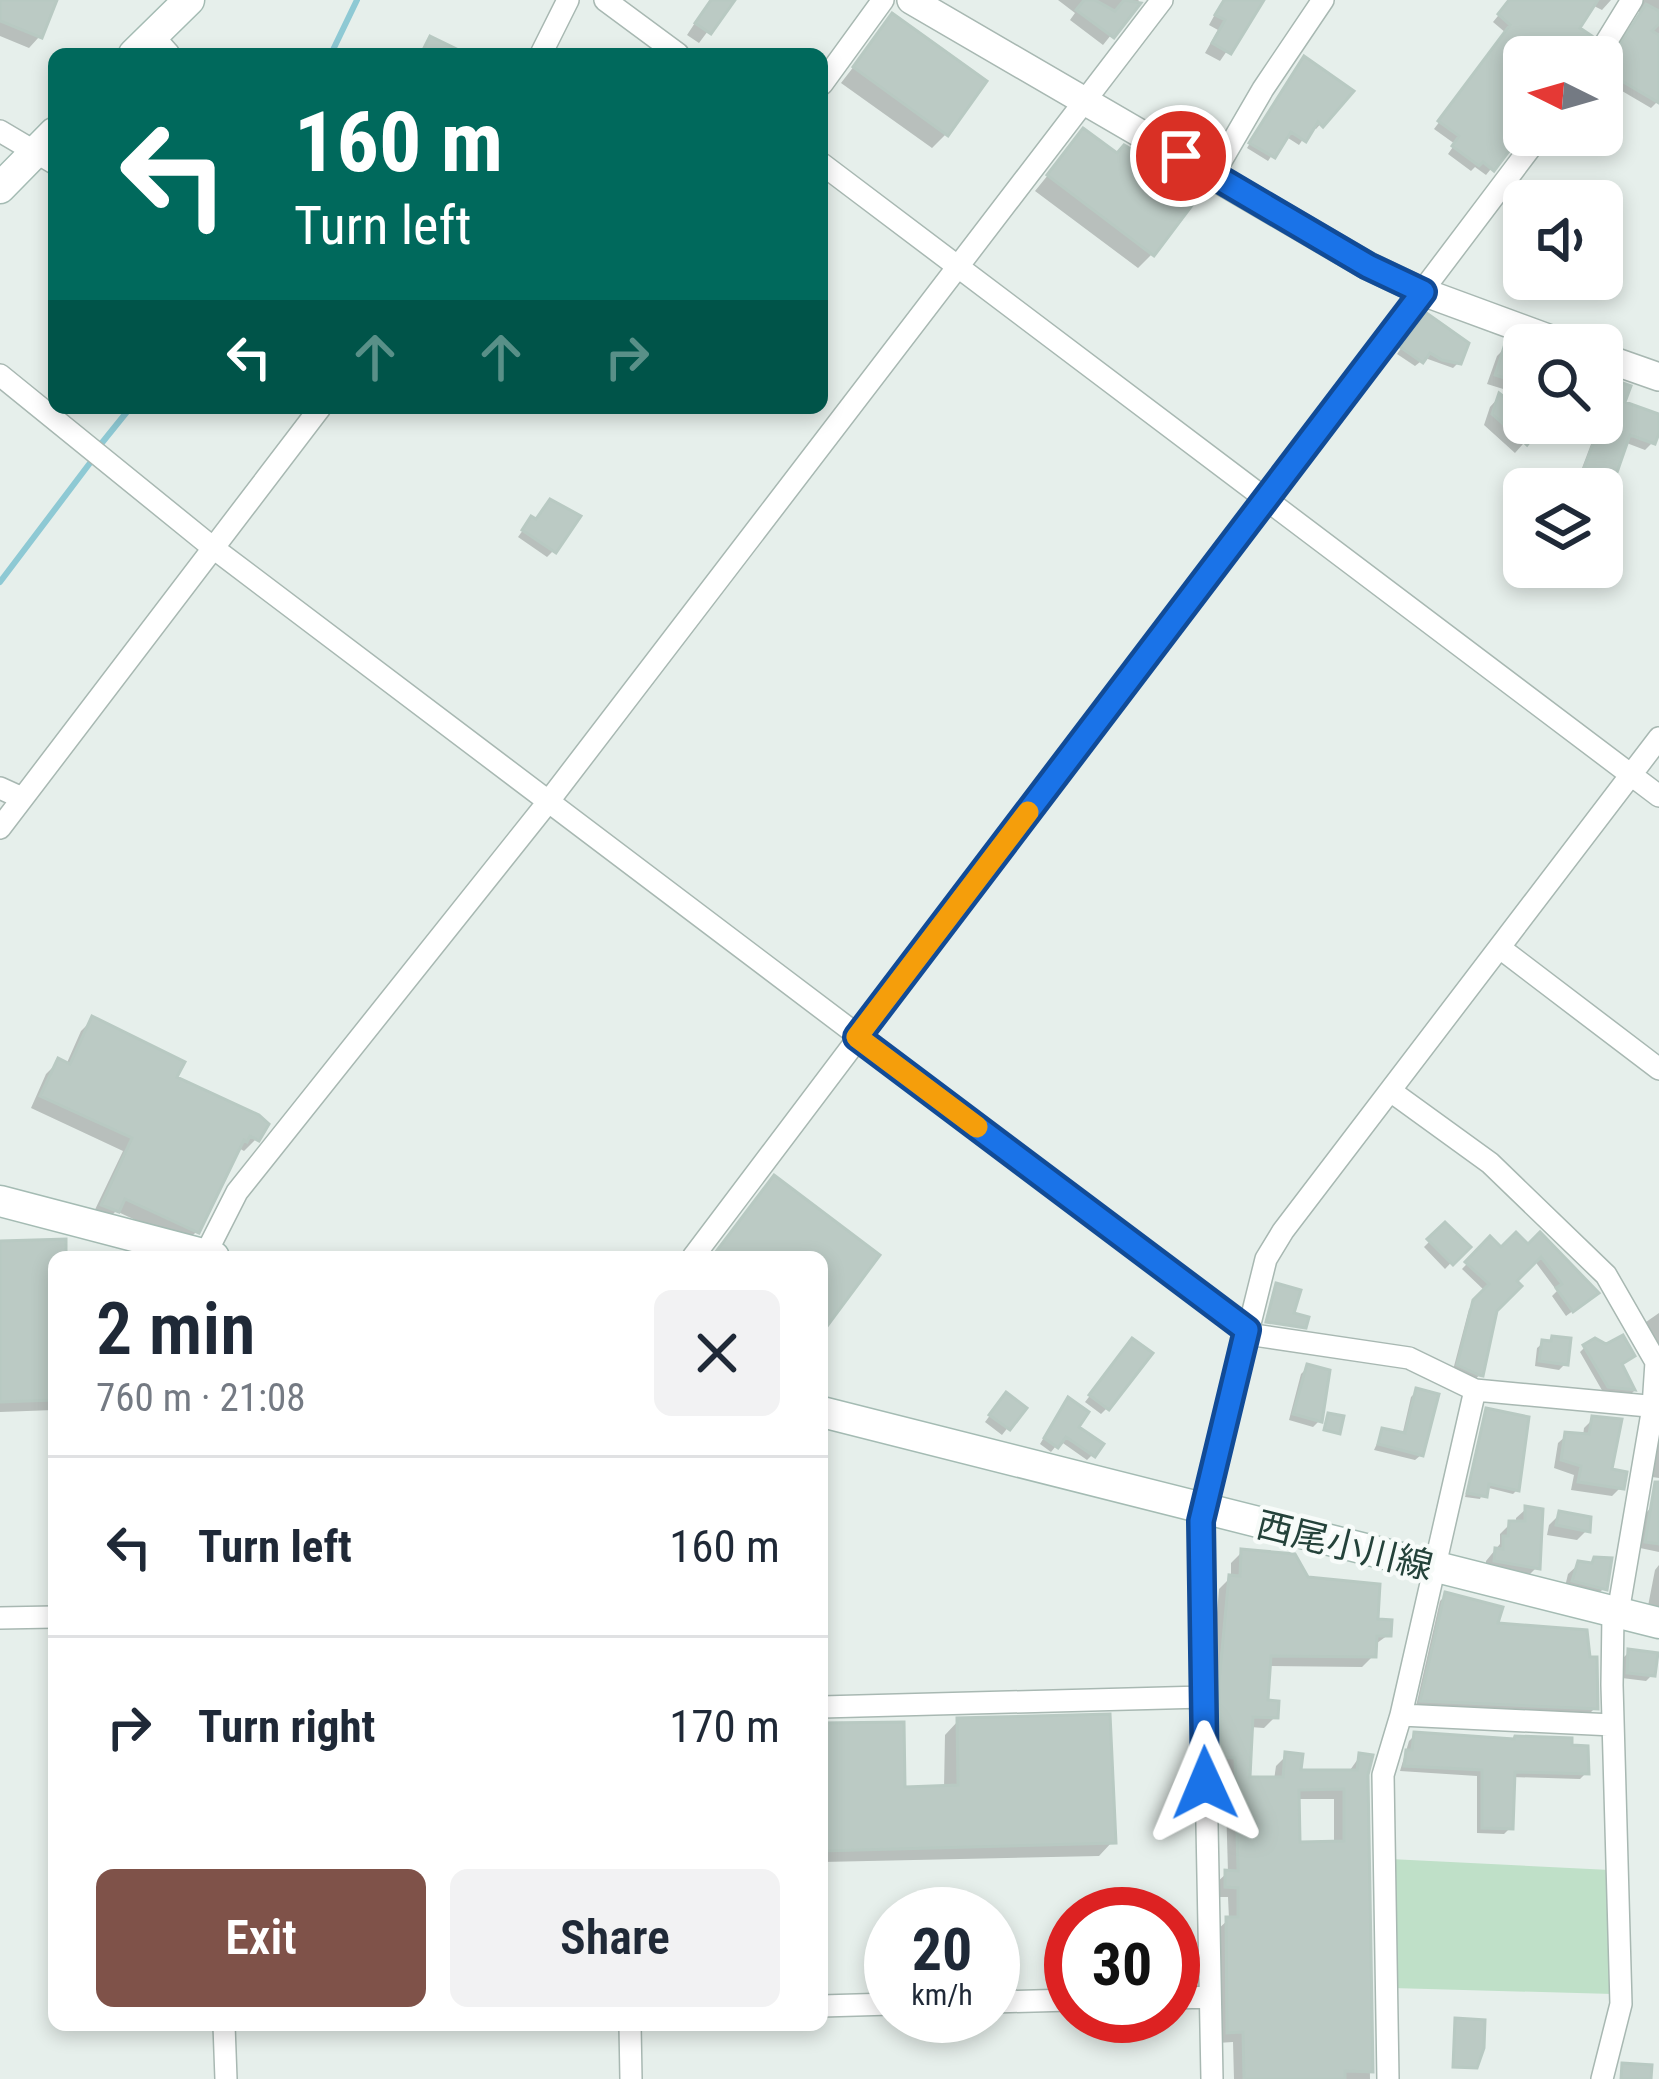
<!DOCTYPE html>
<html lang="en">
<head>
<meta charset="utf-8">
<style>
	body { margin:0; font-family:"Roboto Condensed","Noto Sans JP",sans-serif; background:#f2f2f3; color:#1f2937; height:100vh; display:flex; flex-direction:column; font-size:45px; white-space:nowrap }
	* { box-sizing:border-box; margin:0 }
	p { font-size:39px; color:#747a83 }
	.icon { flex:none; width:66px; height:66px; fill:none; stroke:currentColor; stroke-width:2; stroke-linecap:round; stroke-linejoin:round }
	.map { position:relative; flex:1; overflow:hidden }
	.sheet { position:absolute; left:48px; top:1251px; width:780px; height:780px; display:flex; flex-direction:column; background:#fff; border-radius:18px; box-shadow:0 6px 18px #0003 }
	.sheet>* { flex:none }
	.hud { position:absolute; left:48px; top:48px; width:780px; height:366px; border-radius:18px; box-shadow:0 6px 18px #0003; background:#00695c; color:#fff; overflow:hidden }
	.needle { width:78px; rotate:275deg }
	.buttons { position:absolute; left:1503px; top:36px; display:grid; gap:24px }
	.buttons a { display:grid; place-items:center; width:120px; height:120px; border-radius:18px; background:#fff; box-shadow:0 6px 18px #0003; font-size:60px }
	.speed { position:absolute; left:864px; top:1887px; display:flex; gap:24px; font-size:60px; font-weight:700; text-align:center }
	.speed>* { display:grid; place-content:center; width:156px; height:156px; border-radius:50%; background:#fff; box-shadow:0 6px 18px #0003; line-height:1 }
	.speed small { font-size:30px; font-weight:400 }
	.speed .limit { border:18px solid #d22; background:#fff; color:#111 }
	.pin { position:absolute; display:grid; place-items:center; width:102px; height:102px; color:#fff; margin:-51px; border:6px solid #fff; border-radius:50%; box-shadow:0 3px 12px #0007 }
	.me { position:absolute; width:132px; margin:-66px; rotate:359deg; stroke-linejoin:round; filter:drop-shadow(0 0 9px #0008) }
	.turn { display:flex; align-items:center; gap:42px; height:252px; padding:0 48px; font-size:54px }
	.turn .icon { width:156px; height:156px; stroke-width:2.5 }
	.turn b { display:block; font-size:84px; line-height:102px }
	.lanes { display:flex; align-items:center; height:114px; padding:0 48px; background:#0003; justify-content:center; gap:60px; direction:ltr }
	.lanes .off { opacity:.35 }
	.round { display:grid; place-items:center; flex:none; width:126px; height:126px; border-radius:18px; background:#f2f2f3 }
	.overview { display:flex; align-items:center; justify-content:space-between; height:204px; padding:0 48px }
	h1 { font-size:72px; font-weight:600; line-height:90px }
	.cta { display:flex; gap:24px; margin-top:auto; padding:24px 48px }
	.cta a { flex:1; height:138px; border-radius:18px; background:#7f5249; color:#fff; font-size:48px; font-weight:600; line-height:138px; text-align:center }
	.cta a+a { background:#f2f2f3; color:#1f2937 }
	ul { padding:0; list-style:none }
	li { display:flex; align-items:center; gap:36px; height:180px; padding:0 48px; border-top:3px solid #e0e1e3 }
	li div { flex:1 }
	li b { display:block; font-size:45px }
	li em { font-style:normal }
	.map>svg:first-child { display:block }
	.green { fill:#bfe0c8 }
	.shadow { fill:#0003; fill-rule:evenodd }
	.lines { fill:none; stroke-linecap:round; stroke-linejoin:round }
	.stream { stroke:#8ec9d4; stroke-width:6 }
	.building { fill:#bbcac4; stroke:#b8c9c2; stroke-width:3; fill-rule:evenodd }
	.minor-casing { stroke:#a8b8b2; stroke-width:24 }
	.tertiary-casing { stroke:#a8b8b2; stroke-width:30 }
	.secondary-casing { stroke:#a4bbb3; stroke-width:33 }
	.minor { stroke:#fff; stroke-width:21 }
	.tertiary { stroke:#fff; stroke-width:27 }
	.secondary { stroke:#fff; stroke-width:30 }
	.route-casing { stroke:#114b97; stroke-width:30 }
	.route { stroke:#1a73e8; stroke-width:21 }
	.slow { stroke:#f59e0b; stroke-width:21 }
	.labels { text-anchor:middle; stroke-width:9; stroke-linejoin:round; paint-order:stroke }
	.street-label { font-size:36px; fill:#24423a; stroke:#f7fbf9 }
</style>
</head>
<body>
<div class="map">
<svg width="1659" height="2079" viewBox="0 0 1659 2079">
	<rect width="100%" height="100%" fill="#e6efeb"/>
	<path class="green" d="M 1390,1859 L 1610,1870 L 1613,1994 L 1392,1988 Z"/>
	<path class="shadow" d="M 0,0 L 54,0 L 39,37 L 29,48 L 0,36 Z
		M 707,0 L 731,0 L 699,43 L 687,35 L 710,0 Z
		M 1058,0 L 1139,0 L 1103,45 L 1070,20 L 1075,13 Z
		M 1223,0 L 1262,0 L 1220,61 L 1205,53 L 1218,30 L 1209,25 Z
		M 1511,0 L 1611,0 L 1602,10 L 1592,5 L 1576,29 L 1581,57 L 1524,57 L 1524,128 L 1486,175 L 1475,167 L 1471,171 L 1448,154 L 1455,144 L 1434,129 L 1506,33 L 1493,22 Z
		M 1639,0 L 1659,0 L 1659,100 L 1651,108 L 1605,81 L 1602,84 L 1602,73 L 1639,17 Z
		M 892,17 L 946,134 L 932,148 L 841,83 Z
		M 1299,64 L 1349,92 L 1316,129 L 1312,126 L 1299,145 L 1285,136 L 1268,161 L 1247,148 Z
		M 1083,132 L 1116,156 L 1152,254 L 1138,268 L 1035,191 Z
		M 1420,321 L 1459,362 L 1453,368 L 1425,358 L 1415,366 L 1397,354 Z
		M 1506,347 L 1524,353 L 1524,388 L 1519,386 L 1513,392 L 1487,384 L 1497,356 Z
		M 1618,385 L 1621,404 L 1659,417 L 1659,424 L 1653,442 L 1645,450 L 1624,442 L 1612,476 L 1605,484 L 1579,476 L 1599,423 L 1602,423 L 1610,392 Z
		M 1499,397 L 1524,417 L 1524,423 L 1537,428 L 1515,453 L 1484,425 L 1490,407 Z
		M 526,526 L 553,551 L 547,557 L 518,537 Z
		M 93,1019 L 256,1139 L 244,1151 L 237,1147 L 197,1231 L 185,1243 L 116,1211 L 105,1222 L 91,1218 L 123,1151 L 31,1108 L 46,1074 L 58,1062 L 66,1065 L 81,1031 Z
		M 1445,1226 L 1466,1247 L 1445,1269 L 1424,1247 Z
		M 1540,1237 L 1590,1298 L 1566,1316 L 1552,1296 L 1557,1291 L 1534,1260 L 1494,1309 L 1480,1374 L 1475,1380 L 1453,1370 L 1469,1309 L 1486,1292 L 1462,1269 L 1490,1240 L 1501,1251 L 1528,1248 Z
		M 0,1244 L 63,1257 L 54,1257 L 54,1410 L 0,1412 Z
		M 1659,1313 L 1659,1356 L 1644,1330 L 1646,1322 Z
		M 1543,1343 L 1565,1364 L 1559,1370 L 1535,1366 L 1537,1348 Z
		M 1585,1347 L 1619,1365 L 1635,1390 L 1631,1394 L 1603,1392 L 1580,1352 Z
		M 1127,1348 L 1107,1408 L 1101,1414 L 1085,1402 Z
		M 1308,1367 L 1319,1421 L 1313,1427 L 1289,1420 L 1301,1374 Z
		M 1417,1391 L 1421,1455 L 1415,1460 L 1374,1450 L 1383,1431 L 1402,1436 L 1411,1397 Z
		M 1000,1402 L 1023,1408 L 1002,1435 L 985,1422 Z
		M 1063,1406 L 1092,1455 L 1087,1460 L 1060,1441 L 1051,1452 L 1040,1444 Z
		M 1487,1411 L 1517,1490 L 1513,1494 L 1485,1487 L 1480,1499 L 1465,1497 Z
		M 1593,1419 L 1608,1471 L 1621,1487 L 1612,1496 L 1571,1490 L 1574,1475 L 1554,1468 L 1558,1443 L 1567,1435 L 1583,1436 L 1584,1428 Z
		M 1659,1435 L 1659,1478 L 1652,1477 Z
		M 1653,1505 L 1659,1506 L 1659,1552 L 1640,1548 L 1646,1513 Z
		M 1526,1509 L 1537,1567 L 1527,1577 L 1486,1570 L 1486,1561 L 1500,1544 L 1500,1534 L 1510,1524 L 1516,1524 L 1516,1518 Z
		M 1560,1514 L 1587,1530 L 1577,1540 L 1547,1535 L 1549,1525 Z
		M 1242,1552 L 1306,1580 L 1374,1622 L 1388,1635 L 1373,1646 L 1373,1656 L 1362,1667 L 1267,1666 L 1265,1703 L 1275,1717 L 1264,1728 L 1250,1727 L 1247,1780 L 1274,1780 L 1276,1766 L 1286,1756 L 1298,1773 L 1348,1773 L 1360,1756 L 1365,1775 L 1370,2079 L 1234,2079 L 1233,2042 L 1217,2043 L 1216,1931 L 1229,1919 L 1228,1897 L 1215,1897 L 1215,1884 L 1228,1872 L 1225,1768 L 1211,1767 L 1210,1695 L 1219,1589 L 1231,1577 L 1231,1563 ZM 1296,1799 L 1334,1799 L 1334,1844 L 1297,1845 Z
		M 1595,1560 L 1604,1588 L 1594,1598 L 1564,1591 L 1568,1574 L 1579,1564 L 1589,1566 Z
		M 1659,1565 L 1659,1608 L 1648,1606 L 1655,1570 Z
		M 1446,1595 L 1495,1626 L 1595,1708 L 1589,1714 L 1416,1706 L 1440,1601 Z
		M 1629,1652 L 1652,1675 L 1646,1681 L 1622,1678 L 1623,1658 Z
		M 958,1721 L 1112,1842 L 1099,1856 L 822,1862 L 822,1726 L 902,1791 L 944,1789 L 945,1735 Z
		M 1415,1735 L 1513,1742 L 1586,1773 L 1580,1779 L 1512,1777 L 1510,1828 L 1504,1834 L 1477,1833 L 1477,1776 L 1400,1771 L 1409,1741 Z"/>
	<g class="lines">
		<path class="stream" d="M 331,54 L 357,0
			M 101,444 L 130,408
			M 0,582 L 93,459"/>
	</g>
	<path class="building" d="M 0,0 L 57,0 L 42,38 L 0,21 Z
		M 711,0 L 735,0 L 711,34 L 695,23 Z
		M 1084,0 L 1095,0 L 1115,11 L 1124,0 L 1141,3 L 1114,38 L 1076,10 Z
		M 1224,0 L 1264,0 L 1231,54 L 1212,43 L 1225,20 L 1215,15 Z
		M 1509,0 L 1598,0 L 1580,28 L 1592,36 L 1582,57 L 1524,57 L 1524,65 L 1507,86 L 1524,98 L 1524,131 L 1494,171 L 1483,162 L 1479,166 L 1452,146 L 1459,136 L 1438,121 L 1510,25 L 1498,14 Z
		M 1646,4 L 1659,11 L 1659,24 L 1652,31 L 1659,35 L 1659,103 L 1603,70 Z
		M 892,13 L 987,81 L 948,136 L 853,67 Z
		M 430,36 L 467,54 L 421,54 Z
		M 1304,56 L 1354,91 L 1323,127 L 1318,122 L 1306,142 L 1291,132 L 1275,158 L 1249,143 Z
		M 1083,128 L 1117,153 L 1124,145 L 1153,162 L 1199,196 L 1154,256 L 1047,175 Z
		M 1425,312 L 1469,343 L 1461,364 L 1442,360 L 1430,353 L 1423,363 L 1400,347 Z
		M 1505,344 L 1524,350 L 1524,384 L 1495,375 Z
		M 1617,381 L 1631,386 L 1625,402 L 1659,414 L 1659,433 L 1655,444 L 1630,435 L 1615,478 L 1584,468 Z
		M 1499,393 L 1524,413 L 1524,423 L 1544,423 L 1527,445 L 1492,414 Z
		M 550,499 L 581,516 L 556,553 L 522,530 L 531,516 L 536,519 Z
		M 92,1016 L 185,1062 L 177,1077 L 259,1115 L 269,1124 L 259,1141 L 250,1136 L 247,1142 L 244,1140 L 199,1233 L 125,1199 L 119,1212 L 101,1205 L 132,1138 L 40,1096 L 58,1058 L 70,1064 Z
		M 774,1175 L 880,1255 L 822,1333 L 822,1257 L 712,1257 Z
		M 1445,1222 L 1471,1247 L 1453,1265 L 1427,1239 Z
		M 1516,1232 L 1528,1244 L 1540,1232 L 1599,1293 L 1573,1312 L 1556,1288 L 1562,1284 L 1541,1257 L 1517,1281 L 1522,1286 L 1497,1311 L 1483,1376 L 1479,1375 L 1457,1365 L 1473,1300 L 1489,1284 L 1465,1262 L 1490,1236 L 1501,1247 Z
		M 66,1239 L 66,1257 L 54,1257 L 54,1400 L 0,1402 L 0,1241 Z
		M 1276,1283 L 1301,1290 L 1294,1313 L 1309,1317 L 1306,1328 L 1266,1322 Z
		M 1623,1335 L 1635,1356 L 1622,1364 L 1635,1390 L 1608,1387 L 1583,1345 L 1595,1338 L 1606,1344 Z
		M 1552,1336 L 1571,1338 L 1568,1365 L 1539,1361 L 1542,1340 L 1551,1341 Z
		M 1132,1338 L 1153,1353 L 1109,1410 L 1089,1395 Z
		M 1307,1364 L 1330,1370 L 1322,1422 L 1293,1414 Z
		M 1416,1388 L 1439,1394 L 1423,1456 L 1378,1444 L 1382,1428 L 1405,1433 Z
		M 1006,1392 L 1027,1408 L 1010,1430 L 989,1415 Z
		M 1068,1397 L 1089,1412 L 1079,1427 L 1104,1444 L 1095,1457 L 1066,1437 L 1058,1448 L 1044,1438 Z
		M 1486,1408 L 1529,1417 L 1519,1491 L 1489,1484 L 1487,1497 L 1467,1493 Z
		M 1328,1413 L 1344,1416 L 1340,1434 L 1324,1430 Z
		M 1592,1416 L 1622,1419 L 1612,1469 L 1627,1472 L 1624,1489 L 1578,1482 L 1581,1466 L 1561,1460 L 1565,1432 L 1589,1434 Z
		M 1655,1482 L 1659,1482 L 1659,1544 L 1645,1542 Z
		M 1525,1506 L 1543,1509 L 1540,1569 L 1494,1561 L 1495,1548 L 1503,1549 L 1503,1536 L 1508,1536 L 1509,1521 L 1525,1521 Z
		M 1559,1511 L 1591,1517 L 1590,1532 L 1556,1525 Z
		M 1241,1549 L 1295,1554 L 1308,1577 L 1380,1584 L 1378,1619 L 1392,1620 L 1391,1636 L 1377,1636 L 1376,1657 L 1271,1656 L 1268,1700 L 1279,1701 L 1278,1718 L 1253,1717 L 1250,1777 L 1283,1777 L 1285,1752 L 1303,1754 L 1301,1770 L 1357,1770 L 1359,1753 L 1373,1755 L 1368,1775 L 1373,2072 L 1345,2071 L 1345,2079 L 1244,2079 L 1243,2032 L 1227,2033 L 1226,1917 L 1238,1917 L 1238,1888 L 1225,1887 L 1225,1870 L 1238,1871 L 1235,1758 L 1221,1757 L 1219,1682 L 1229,1575 L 1240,1576 ZM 1344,1789 L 1344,1841 L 1300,1842 L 1299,1790 Z
		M 1594,1557 L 1612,1558 L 1607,1590 L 1572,1581 L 1578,1561 L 1592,1563 Z
		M 1445,1592 L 1503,1607 L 1498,1623 L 1587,1630 L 1590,1657 L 1597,1657 L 1598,1709 L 1420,1701 Z
		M 1628,1649 L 1658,1653 L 1655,1676 L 1627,1673 Z
		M 1110,1714 L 1116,1843 L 822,1851 L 822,1723 L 904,1722 L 905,1787 L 958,1785 L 957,1718 Z
		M 1414,1732 L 1514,1739 L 1515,1736 L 1572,1738 L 1572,1745 L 1588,1746 L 1589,1774 L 1515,1772 L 1513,1829 L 1482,1828 L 1482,1770 L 1404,1766 L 1406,1750 L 1412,1750 Z
		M 1455,2018 L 1485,2020 L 1484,2048 L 1477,2068 L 1453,2067 Z
		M 1622,2063 L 1652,2065 L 1651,2079 L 1621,2079 Z"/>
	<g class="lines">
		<defs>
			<path id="minor" d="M 605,0 L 678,54
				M 153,36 L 169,54
				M 541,54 L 568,0
				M 1597,57 L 1632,0
				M 822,84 L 883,0
				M 0,131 L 54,163
				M 822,164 L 1659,796
				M 1213,175 L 1263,89 L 1323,0
				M 0,375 L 212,547 L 1254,1335 L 1409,1358 L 1475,1390 L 1659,1407
				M 0,788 L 22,798
				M 0,828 L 320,408
				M 1500,948 L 1659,1069
				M 1392,1092 L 1490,1163 L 1606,1275 L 1656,1362 L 1653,1407 L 1620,1601 L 1613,1614 L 1612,1685 L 1621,2004 L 1602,2079
				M 204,1257 L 237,1192 L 548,802 L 1162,0
				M 693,1257 L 1540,135
				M 1475,1390 L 1401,1715 L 1613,1725
				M 0,1618 L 54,1617
				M 822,1707 L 1203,1697
				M 1173,1998 L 1210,1997
				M 993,2002 L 1071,2000
				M 822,2006 L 891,2004
				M 224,2025 L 226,2079
				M 630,2025 L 631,2079
				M 1212,2079 L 1201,1521 L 1266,1259 L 1283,1231 L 1659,738
				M 1388,2079 L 1383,1775 L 1401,1715"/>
			<path id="tertiary" d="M 911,0 L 1368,266 L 1423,292 L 1567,345
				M 1602,357 L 1659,377"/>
			<path id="secondary" d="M 134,54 L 189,0
				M 0,188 L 54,133
				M 0,1201 L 214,1257
				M 822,1412 L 1659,1623"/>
		</defs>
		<use href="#minor" class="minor-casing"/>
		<use href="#tertiary" class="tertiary-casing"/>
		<use href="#secondary" class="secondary-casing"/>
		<use href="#minor" class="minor"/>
		<use href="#tertiary" class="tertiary"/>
		<use href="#secondary" class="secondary"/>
	</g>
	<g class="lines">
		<defs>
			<path id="route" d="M 1181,156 L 1368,266 L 1423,292 L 857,1037 L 1247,1330 L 1201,1521 L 1205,1783"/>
		</defs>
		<use href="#route" class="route-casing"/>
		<use href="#route" class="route"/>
		<path class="slow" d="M 977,1127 L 857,1037 L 1028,812"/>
	</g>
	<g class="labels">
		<g class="street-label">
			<text transform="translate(1345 1545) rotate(14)" y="13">西尾小川線</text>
		</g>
	</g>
</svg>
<div class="buttons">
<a><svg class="needle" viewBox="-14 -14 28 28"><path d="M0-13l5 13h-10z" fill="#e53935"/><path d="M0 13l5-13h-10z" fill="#747a83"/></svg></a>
<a><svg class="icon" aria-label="sound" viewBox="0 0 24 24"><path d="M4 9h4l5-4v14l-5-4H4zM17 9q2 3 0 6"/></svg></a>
<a><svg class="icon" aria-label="search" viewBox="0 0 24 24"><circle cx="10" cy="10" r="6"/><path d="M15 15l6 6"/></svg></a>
<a><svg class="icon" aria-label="layers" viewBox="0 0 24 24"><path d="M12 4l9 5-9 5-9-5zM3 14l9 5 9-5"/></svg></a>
</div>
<div class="speed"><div>20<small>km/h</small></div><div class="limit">30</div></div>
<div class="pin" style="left:1181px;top:156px;background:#d93025"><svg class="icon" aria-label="arrive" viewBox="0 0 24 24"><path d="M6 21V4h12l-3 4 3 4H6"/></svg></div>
<svg class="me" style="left:1205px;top:1783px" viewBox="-20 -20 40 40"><path d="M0-17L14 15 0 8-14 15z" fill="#1a73e8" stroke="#fff" stroke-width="4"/></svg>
<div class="hud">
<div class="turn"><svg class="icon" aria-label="left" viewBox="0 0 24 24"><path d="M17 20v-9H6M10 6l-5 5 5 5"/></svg><div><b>160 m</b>Turn left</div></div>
<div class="lanes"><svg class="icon" aria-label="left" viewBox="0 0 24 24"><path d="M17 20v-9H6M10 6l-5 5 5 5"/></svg><svg class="icon off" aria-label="ahead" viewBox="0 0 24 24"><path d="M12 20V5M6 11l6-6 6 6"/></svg><svg class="icon off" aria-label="ahead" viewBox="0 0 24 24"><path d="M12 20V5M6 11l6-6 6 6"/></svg><svg class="icon off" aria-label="right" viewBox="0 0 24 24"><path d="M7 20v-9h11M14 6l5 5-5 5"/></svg></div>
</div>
<section class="sheet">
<div class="overview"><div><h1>2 min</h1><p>760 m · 21:08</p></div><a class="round"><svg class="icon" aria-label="close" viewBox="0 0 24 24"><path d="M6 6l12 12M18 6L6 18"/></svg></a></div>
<ul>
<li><svg class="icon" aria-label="left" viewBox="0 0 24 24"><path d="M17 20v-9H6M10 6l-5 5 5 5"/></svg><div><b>Turn left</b></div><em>160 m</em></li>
<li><svg class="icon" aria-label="right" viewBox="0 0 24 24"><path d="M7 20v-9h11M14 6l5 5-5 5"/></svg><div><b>Turn right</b></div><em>170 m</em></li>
</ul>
<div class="cta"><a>Exit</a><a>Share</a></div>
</section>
</div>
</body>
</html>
